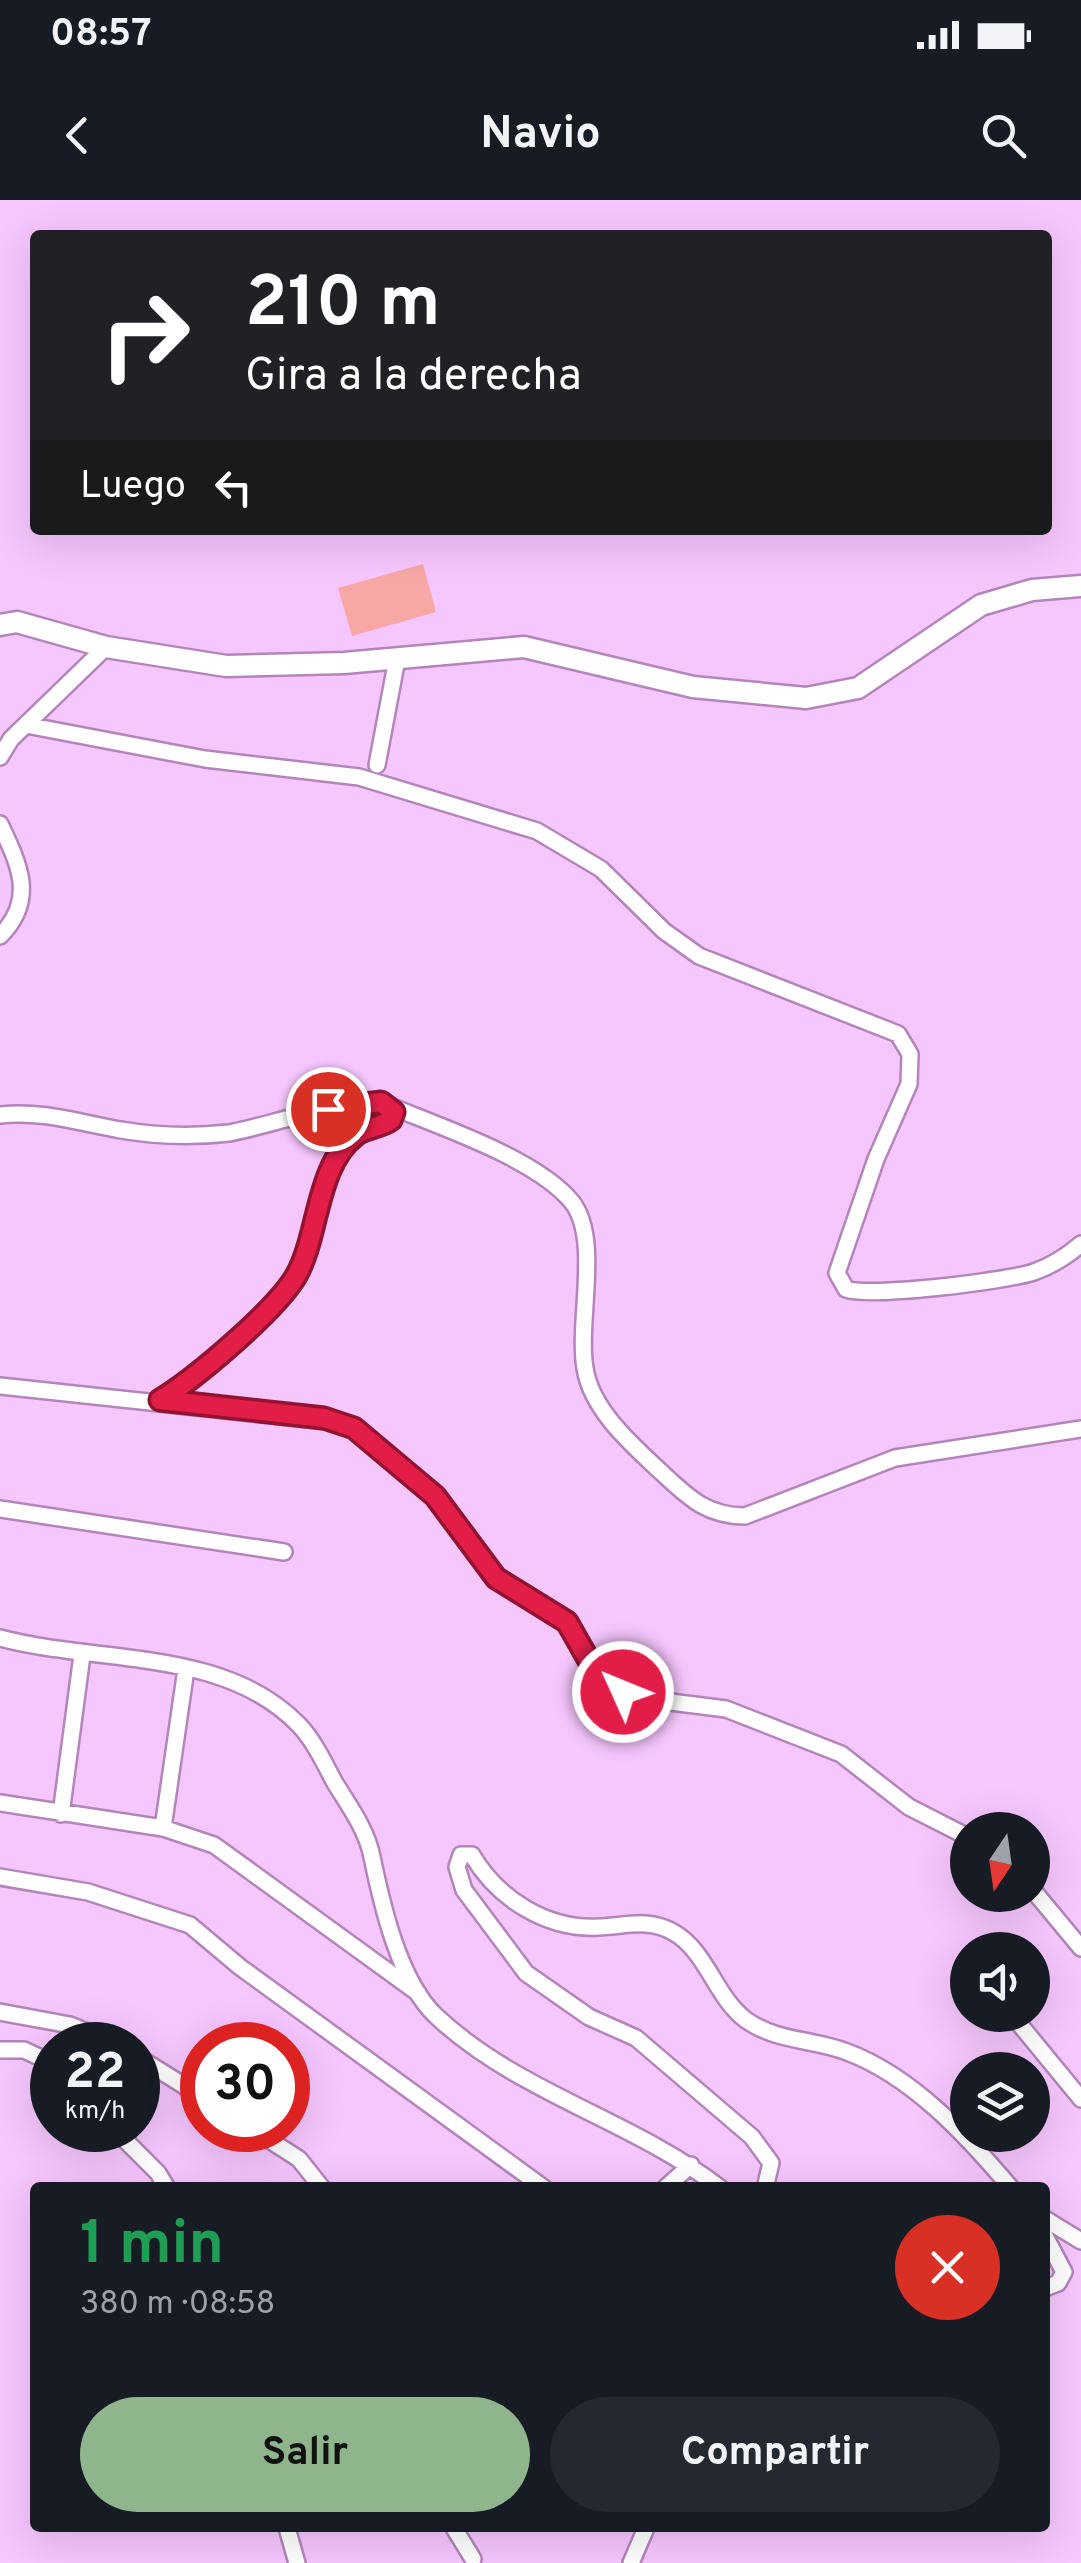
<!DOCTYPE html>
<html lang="es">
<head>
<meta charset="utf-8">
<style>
	body { margin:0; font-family:Overpass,sans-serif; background:#242831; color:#f1f3f6; height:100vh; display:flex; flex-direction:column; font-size:38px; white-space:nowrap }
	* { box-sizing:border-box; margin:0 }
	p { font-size:32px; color:#9ea1a6 }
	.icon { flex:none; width:55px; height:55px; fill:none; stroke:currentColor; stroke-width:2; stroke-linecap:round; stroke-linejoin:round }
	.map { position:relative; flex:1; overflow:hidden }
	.details { position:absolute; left:30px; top:1982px; width:1020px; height:350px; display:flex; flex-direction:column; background:#171b24; border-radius:10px; box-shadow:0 10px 40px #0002 }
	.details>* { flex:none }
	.top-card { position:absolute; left:30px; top:30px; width:1022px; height:305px; border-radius:10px; box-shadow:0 10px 40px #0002; background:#202124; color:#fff; overflow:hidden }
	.needle { width:65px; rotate:193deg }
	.fabs { position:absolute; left:950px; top:1612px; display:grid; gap:20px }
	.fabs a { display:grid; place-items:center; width:100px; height:100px; border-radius:50%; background:#171b24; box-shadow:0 10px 40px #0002; font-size:50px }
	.speed { position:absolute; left:30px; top:1822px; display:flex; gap:20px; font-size:50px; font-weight:700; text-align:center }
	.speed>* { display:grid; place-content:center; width:130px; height:130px; border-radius:50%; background:#171b24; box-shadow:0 10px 40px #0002; line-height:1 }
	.speed small { font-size:25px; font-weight:400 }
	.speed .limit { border:15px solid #d22; background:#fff; color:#111 }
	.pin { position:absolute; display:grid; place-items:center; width:85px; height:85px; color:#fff; margin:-42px; border:5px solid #fff; border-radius:50%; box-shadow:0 2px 10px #0007 }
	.me { position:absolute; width:110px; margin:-55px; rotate:314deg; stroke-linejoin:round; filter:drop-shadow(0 0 8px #0008) }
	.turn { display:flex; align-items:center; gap:35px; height:210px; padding:0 50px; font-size:45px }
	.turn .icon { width:130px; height:130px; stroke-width:2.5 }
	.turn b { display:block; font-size:70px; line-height:85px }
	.then { display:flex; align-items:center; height:95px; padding:0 50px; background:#0003; gap:20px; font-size:38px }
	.round { display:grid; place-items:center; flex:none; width:105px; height:105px; border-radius:52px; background:#242831 }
	.head { display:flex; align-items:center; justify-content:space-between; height:170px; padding:0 50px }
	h1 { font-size:60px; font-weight:700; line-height:75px; color:#1e9e55 }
	.button { display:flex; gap:20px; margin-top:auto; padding:20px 50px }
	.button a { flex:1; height:115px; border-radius:60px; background:#8fb58d; color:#111; font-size:40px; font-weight:700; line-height:115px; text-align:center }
	.button a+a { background:#242831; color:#f1f3f6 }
	.status { display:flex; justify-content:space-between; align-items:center; height:70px; padding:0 50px; background:#171b24; direction:ltr }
	.status svg { height:28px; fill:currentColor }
	header { display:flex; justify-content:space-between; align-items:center; height:130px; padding:0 50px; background:#171b24; font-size:45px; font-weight:700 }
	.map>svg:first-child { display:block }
	.green { fill:#f7a7a4 }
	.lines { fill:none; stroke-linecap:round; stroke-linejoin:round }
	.minor-casing { stroke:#b385ba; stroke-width:20 }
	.tertiary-casing { stroke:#b385ba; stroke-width:25 }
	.minor { stroke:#fff; stroke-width:15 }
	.tertiary { stroke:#fff; stroke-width:20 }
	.route-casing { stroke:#92132f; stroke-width:25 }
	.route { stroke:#e11d48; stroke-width:18 }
</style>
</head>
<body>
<div class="status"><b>08:57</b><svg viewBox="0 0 49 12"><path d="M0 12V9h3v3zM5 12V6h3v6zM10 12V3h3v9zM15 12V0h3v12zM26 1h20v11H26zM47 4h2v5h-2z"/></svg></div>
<header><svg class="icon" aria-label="back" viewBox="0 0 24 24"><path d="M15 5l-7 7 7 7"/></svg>Navio<svg class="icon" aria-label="search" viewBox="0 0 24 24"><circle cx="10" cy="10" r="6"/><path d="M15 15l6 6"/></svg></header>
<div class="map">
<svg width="1081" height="2363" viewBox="0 0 1081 2363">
	<rect width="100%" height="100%" fill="#f6c6fe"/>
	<path class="green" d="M 423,364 L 436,412 L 352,436 L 338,388 Z"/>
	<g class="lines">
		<defs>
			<path id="minor" d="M 26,525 L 205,559 L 359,577 L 537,631 L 601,669 L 664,731 L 699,756 L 898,834 L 910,854 L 909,884 L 876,959 L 837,1073 L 846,1089 C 869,1098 1007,1081 1034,1072 C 1051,1066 1067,1056 1081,1044
				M 0,557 L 11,539 L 106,447
				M 377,565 L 397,459
				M 0,624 C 20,666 36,700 0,736
				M 390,906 C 441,927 537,959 572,1002 C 601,1039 577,1121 585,1168 C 591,1209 631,1244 660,1271 C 688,1297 706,1316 745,1316 L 895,1258 L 1081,1229
				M 0,915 C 42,910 80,923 121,930 C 156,936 193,937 229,933 C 262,928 369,890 392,909 L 391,920 C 380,928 366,927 356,935 C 316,964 319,1037 296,1075 C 275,1111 196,1178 160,1200
				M 0,1186 L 345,1223 L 435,1296 L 497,1378 L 567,1422 L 596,1473 L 608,1484 L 639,1498 L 726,1509 L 841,1554 L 909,1607 L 968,1637
				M 0,1309 L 284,1352
				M 0,1438 C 97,1464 224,1447 299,1525 C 315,1542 324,1563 335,1583 C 349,1606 367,1630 372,1657 C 382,1705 399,1781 436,1816 C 518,1893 632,1920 720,1988
				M 0,1603 L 163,1628 L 214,1645 L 418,1793
				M 61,1614 L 82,1455
				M 163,1628 L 186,1469
				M 0,1677 L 88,1692 L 190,1725 L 240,1767 L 544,1988
				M 1032,1689 L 1081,1748
				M 0,1812 L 70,1825 L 118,1845
				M 1012,1815 L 1081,1899
				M 0,1850 L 24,1850 L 52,1863
				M 138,1857 L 202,1897
				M 115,1930 L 158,1973 L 167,1988
				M 254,1930 L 299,1959 L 322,1988
				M 665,1988 L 691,1965
				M 765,1988 L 771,1963 L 752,1937 L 636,1838 L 589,1817 L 526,1773 L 464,1690 L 457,1667 L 461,1655 L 472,1655 C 498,1699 547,1730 599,1727 C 626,1726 648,1718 673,1732 C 707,1751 715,1797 746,1820 C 777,1842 814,1839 847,1852 C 912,1876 967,1936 1011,1988
				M 1045,2019 L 1081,2041
				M 1045,2036 L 1064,2072 L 1058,2083 L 1045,2088
				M 287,2328 L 297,2363
				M 454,2328 L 473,2359
				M 631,2363 L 646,2328"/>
			<path id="tertiary" d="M 0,425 L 17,422 L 106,447 L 226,466 L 344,463 L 524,447 L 693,487 L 806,498 L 858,488 L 981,405 L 1032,390 L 1081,386"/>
		</defs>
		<use href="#minor" class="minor-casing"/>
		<use href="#tertiary" class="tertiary-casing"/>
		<use href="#minor" class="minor"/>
		<use href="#tertiary" class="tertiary"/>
	</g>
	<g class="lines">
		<defs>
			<path id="route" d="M 328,909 L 381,902 L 394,912 L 391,920 C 380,928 366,927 356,935 C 316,965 319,1036 296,1076 C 275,1111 196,1178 160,1200 L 324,1218 L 354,1228 L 435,1296 L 496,1378 L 567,1422 L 596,1473 L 623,1492"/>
		</defs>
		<use href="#route" class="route-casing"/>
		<use href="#route" class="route"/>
	</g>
</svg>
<div class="fabs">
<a><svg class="needle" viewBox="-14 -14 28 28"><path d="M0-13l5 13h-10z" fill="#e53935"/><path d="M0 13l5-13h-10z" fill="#9ea1a6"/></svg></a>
<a><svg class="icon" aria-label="sound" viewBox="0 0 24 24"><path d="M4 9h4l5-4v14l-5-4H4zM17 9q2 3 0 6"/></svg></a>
<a><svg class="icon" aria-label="layers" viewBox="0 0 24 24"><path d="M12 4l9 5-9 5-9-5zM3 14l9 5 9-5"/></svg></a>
</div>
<div class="speed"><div>22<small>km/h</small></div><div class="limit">30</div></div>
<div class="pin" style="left:328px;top:909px;background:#d93025"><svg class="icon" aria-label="arrive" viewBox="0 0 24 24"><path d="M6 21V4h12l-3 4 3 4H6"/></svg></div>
<svg class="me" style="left:623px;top:1492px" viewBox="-20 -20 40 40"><circle r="17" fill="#e11d48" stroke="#fff" stroke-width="3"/><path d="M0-11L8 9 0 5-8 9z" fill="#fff"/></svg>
<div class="top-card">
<div class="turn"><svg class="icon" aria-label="right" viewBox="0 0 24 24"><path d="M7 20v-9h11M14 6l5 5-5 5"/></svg><div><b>210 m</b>Gira a la derecha</div></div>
<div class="then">Luego<svg class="icon" aria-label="left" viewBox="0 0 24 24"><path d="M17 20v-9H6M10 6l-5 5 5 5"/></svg></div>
</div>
<section class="details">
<div class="head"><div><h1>1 min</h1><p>380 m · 08:58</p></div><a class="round" style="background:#d93025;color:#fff"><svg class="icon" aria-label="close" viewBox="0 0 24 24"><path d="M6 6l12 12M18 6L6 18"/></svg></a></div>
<div class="button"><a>Salir</a><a>Compartir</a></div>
</section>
</div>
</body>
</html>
